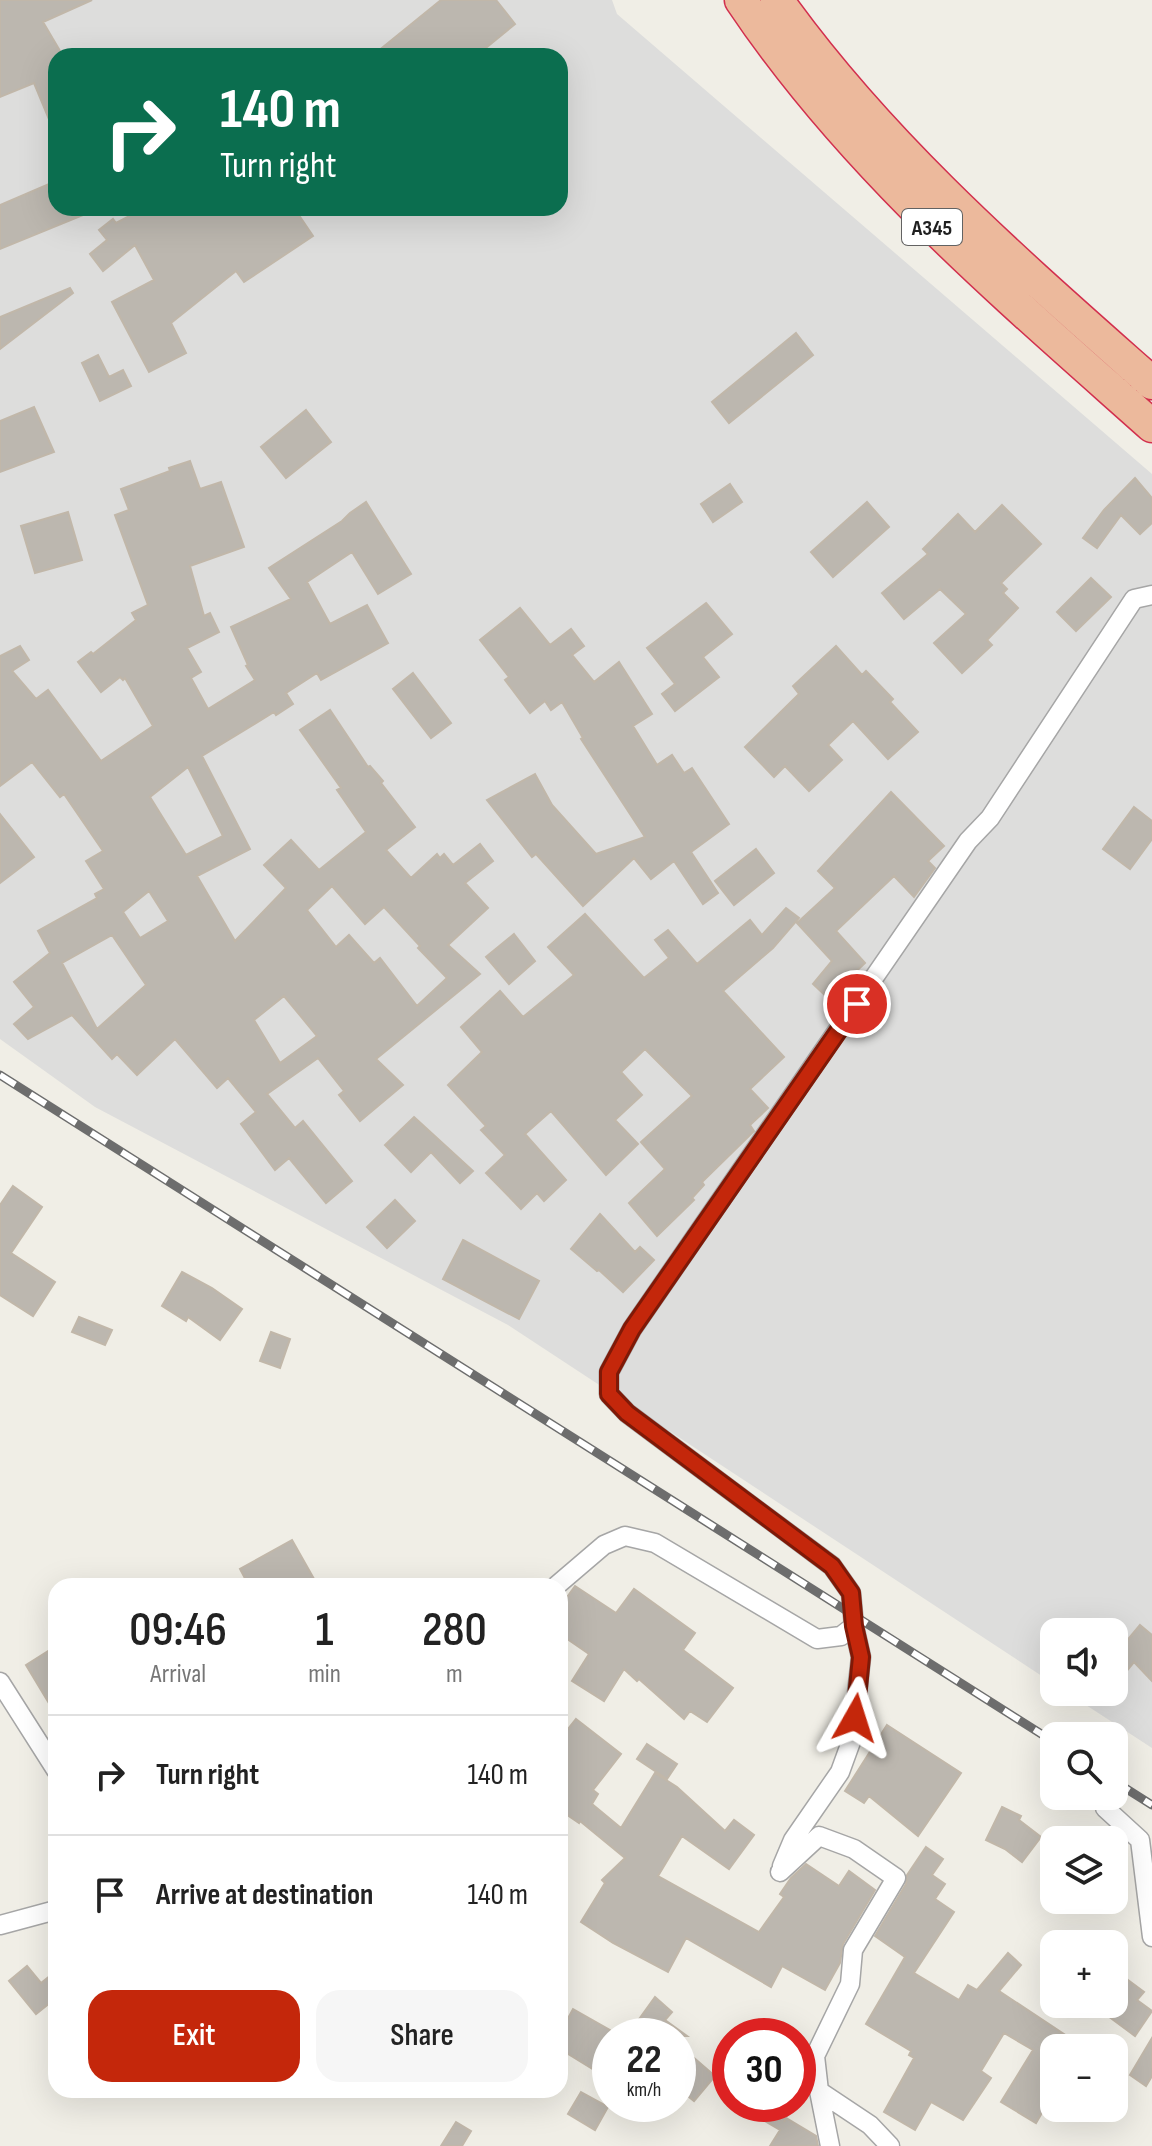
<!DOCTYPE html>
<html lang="en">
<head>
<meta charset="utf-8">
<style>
	body { margin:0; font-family:"Sofia Sans Condensed",sans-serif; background:#f6f6f6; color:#222; height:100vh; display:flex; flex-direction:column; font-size:30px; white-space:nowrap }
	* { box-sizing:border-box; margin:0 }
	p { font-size:26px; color:#767676 }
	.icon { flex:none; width:44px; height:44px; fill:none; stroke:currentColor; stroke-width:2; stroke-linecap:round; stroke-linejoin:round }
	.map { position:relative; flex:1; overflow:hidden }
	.side { position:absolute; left:48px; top:1578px; width:520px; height:520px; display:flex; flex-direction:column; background:#fff; border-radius:24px; box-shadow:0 8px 32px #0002 }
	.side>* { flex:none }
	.guide { position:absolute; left:48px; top:48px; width:520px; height:168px; border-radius:24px; box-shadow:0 8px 32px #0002; background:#0b6e4f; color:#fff; overflow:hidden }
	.buttons { position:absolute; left:1040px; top:1618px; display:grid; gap:16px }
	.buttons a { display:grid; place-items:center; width:88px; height:88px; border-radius:16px; background:#fff; box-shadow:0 8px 32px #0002; font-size:40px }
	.speed { position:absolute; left:592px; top:2018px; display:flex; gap:16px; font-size:40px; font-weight:700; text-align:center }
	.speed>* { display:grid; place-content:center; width:104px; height:104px; border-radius:50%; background:#fff; box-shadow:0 8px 32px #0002; line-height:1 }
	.speed small { font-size:20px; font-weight:400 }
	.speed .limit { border:12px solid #d22; background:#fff; color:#111 }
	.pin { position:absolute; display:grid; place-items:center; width:68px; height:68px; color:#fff; margin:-34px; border:4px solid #fff; border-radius:50%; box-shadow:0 2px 8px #0007 }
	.me { position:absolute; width:88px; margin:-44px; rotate:6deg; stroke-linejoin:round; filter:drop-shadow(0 0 6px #0008) }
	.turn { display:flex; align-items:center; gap:28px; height:168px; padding:0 40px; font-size:36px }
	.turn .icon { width:104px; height:104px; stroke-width:2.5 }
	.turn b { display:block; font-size:56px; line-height:68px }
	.eta { display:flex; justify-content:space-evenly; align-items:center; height:136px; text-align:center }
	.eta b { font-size:48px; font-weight:600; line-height:56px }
	.button { display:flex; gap:16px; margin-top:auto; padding:16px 40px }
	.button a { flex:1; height:92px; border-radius:24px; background:#c4270b; color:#fff; font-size:32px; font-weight:600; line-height:92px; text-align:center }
	.button a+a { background:#f6f6f6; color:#222 }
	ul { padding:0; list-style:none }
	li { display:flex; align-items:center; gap:24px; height:120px; padding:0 40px; border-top:2px solid #e0e0e0 }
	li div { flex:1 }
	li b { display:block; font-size:30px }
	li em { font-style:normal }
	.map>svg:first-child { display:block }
	.residential { fill:#dddddc; fill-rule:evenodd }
	.building { fill:#bcb7af; stroke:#c1b7a9; stroke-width:2; fill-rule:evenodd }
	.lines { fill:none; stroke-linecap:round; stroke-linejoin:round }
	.minor-casing { stroke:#a6a6a6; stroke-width:21 }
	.trunk-casing { stroke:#d22f4e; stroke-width:35 }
	.minor { stroke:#fff; stroke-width:18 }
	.trunk { stroke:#ecb99c; stroke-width:32 }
	.rail-casing { stroke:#6d6d6d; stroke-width:9 }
	.rail { stroke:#fff; stroke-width:6; stroke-dasharray:18; stroke-linecap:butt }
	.route-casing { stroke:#7f1907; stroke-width:20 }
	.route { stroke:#c4270b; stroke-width:14 }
	.labels { text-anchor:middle; stroke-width:7; stroke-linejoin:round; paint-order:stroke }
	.shield { fill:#fff; stroke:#626262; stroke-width:2 }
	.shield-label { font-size:22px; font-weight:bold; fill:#1f1f1f }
</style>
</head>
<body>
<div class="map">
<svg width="1152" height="2146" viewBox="0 0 1152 2146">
	<rect width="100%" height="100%" fill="#f0eee6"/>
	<path class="residential" d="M 0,0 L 612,0 L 617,14 L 1152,474 L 1152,1748 L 1066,1692 L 1114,1692 L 1114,1632 L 1054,1632 L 1054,1684 L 508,1325 L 95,1107 L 0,1039 ZM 56,56 L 560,56 L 560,208 L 56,208 Z"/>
	<path class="building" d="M 0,0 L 92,0 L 43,22 L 63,56 L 56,56 L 56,136 L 34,83 L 0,97 Z
		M 441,0 L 496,0 L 515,24 L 476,56 L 372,56 Z
		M 56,181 L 56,208 L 100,208 L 0,249 L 0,205 Z
		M 145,208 L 294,208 L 313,236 L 244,282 L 236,271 L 171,323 L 186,353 L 149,372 L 112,302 L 154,280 L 135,245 L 103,271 L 90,254 L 107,240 L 99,230 L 113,219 L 116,223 Z
		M 70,288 L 73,293 L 0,349 L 0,317 Z
		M 796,333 L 813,355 L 729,423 L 712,402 Z
		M 98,355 L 109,377 L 123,370 L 131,386 L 100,401 L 82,363 Z
		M 34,407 L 54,452 L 0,472 L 0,421 Z
		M 306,410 L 331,442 L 286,478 L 261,447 Z
		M 190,461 L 200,489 L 221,482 L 244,547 L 190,566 L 204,616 L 210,613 L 219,632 L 187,648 L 201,672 L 191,678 L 208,709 L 255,680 L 246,666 L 248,665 L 231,627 L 291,599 L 269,568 L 342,521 L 350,513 L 366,502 L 411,574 L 378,594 L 352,552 L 307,582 L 330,624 L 367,605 L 388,643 L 321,680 L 317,673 L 286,693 L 293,704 L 276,715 L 274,712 L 202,756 L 250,849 L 197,876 L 235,941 L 286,888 L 264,865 L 291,840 L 319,870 L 366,832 L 337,790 L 341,788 L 300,730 L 330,710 L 368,767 L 370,766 L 383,781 L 381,783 L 415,827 L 386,850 L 411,878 L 437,854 L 440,858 L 444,854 L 453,865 L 480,844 L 493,861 L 465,883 L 488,908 L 448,945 L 480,974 L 376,1059 L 403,1085 L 360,1121 L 339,1095 L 344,1091 L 318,1058 L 267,1094 L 295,1128 L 303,1121 L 352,1181 L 326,1203 L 289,1158 L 275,1170 L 241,1124 L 256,1112 L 228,1078 L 217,1088 L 175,1039 L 137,1075 L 117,1054 L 112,1059 L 72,1015 L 28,1039 L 14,1024 L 34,1007 L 14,982 L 50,953 L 38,931 L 97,898 L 95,894 L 104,889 L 86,861 L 103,851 L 64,794 L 60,797 L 32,762 L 0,786 L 0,656 L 20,646 L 29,660 L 12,671 L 36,699 L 48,690 L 101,761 L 153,726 L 125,678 L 123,680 L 120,677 L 101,692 L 78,662 L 91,652 L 93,654 L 136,620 L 132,613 L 148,605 L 115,515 L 129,510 L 121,489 L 170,471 L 169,468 ZM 188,767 L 223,836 L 186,855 L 150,797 ZM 332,886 L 365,924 L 384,907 L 420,946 L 418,948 L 447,978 L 417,1006 L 380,958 L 374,963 L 349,935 L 336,947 L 307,910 ZM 149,891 L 168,921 L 140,938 L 123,912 ZM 112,935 L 146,985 L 97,1029 L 62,963 ZM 284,996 L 317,1036 L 280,1063 L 254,1020 Z
		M 1135,478 L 1152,498 L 1152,523 L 1140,534 L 1121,515 L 1097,548 L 1083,538 L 1104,510 Z
		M 730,484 L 742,502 L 713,522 L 701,504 Z
		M 867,502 L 889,527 L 833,577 L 811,552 Z
		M 1002,505 L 1041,544 L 1001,583 L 1007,589 L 1003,593 L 1018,608 L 987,640 L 992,645 L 962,673 L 934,643 L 966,614 L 940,589 L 904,619 L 882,593 L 928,554 L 923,549 L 958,514 L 975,532 Z
		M 68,512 L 82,560 L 35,573 L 21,526 Z
		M 1091,578 L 1111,597 L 1076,631 L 1057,612 Z
		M 706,603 L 732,634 L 703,657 L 719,677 L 675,711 L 662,694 L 675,684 L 647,648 Z
		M 520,608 L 550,645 L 571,629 L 584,646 L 572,655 L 594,682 L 619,662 L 652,714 L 633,726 L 657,765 L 672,755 L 684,773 L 692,768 L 729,824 L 691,852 L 718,893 L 703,904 L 674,861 L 651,879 L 634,858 L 583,906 L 536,854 L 532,857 L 487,800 L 535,774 L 552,805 L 596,854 L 645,837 L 581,739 L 583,738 L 562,702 L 551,710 L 545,701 L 530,713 L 505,680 L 509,677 L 480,640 Z
		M 836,646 L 862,675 L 866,671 L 893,699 L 890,702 L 918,732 L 888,759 L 853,721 L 828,745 L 842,760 L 809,791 L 785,766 L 774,777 L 745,747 L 799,694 L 793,686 Z
		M 413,673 L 451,723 L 431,738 L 393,689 Z
		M 891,792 L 944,846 L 928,861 L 935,868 L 914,897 L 894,876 L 836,931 L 865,963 L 848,979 L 846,977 L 828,998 L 813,984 L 832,961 L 797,923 L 835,888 L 818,871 Z
		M 1134,807 L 1152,821 L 1152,839 L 1130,869 L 1103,849 Z
		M 0,814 L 34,857 L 0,883 Z
		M 756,849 L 774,873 L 734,905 L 715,881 Z
		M 786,908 L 799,918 L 773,948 L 723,991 L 784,1057 L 750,1089 L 768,1108 L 750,1125 L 754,1131 L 702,1182 L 704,1185 L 692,1198 L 694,1200 L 657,1236 L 629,1203 L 665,1169 L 641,1142 L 692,1096 L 645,1049 L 621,1072 L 642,1095 L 615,1120 L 638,1144 L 606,1175 L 551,1111 L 525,1134 L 566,1180 L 544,1201 L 537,1193 L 521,1209 L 486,1173 L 505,1155 L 481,1130 L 486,1126 L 448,1085 L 482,1052 L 461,1027 L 500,991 L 523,1017 L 574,975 L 548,947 L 585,914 L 644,978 L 669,958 L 655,940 L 668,930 L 697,964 L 750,920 L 762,935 Z
		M 514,934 L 535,961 L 509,984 L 486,957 Z
		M 414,1117 L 473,1171 L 460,1183 L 431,1152 L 411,1172 L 385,1145 Z
		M 13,1186 L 42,1207 L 11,1253 L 55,1282 L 33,1316 L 0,1295 L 0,1205 Z
		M 395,1200 L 415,1221 L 387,1248 L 367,1227 Z
		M 600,1214 L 635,1252 L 640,1247 L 654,1260 L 623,1292 L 599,1270 L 597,1271 L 571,1249 Z
		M 463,1240 L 539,1281 L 519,1319 L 443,1279 Z
		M 182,1272 L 212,1288 L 242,1309 L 220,1340 L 188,1317 L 186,1321 L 162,1306 Z
		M 79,1317 L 112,1330 L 105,1345 L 72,1332 Z
		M 271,1332 L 290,1339 L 280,1368 L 260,1361 Z
		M 292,1540 L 318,1586 L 249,1586 L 240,1569 Z
		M 575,1586 L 616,1613 L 634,1589 L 695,1633 L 683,1650 L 733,1688 L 707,1722 L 690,1711 L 684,1719 L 639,1679 L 637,1681 L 624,1669 L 604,1701 L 572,1681 L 589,1654 L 560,1634 L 560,1607 Z
		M 1140,1625 L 1152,1635 L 1152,1681 L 1134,1662 L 1125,1673 L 1114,1663 L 1114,1656 Z
		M 56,1646 L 56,1715 L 26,1665 Z
		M 576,1719 L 621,1754 L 593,1790 L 598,1794 L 592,1804 L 621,1828 L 655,1773 L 677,1787 L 725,1831 L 734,1820 L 754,1835 L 729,1869 L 682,1836 L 658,1876 L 759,1932 L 784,1897 L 780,1894 L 791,1878 L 806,1864 L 839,1886 L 849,1871 L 875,1890 L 843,1944 L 840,1963 L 825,1990 L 782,1966 L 771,1987 L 686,1938 L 668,1972 L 613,1943 L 581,1922 L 605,1883 L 602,1880 L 625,1858 L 580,1821 L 579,1823 L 560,1810 L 560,1739 Z
		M 887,1725 L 961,1773 L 918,1836 L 869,1796 L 864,1803 L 845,1791 Z
		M 647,1744 L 677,1764 L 667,1779 L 637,1759 Z
		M 1002,1807 L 1021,1816 L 1019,1820 L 1041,1837 L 1022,1862 L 1005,1849 L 986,1840 Z
		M 926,1847 L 943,1859 L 932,1875 L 945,1884 L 935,1899 L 954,1912 L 914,1973 L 959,2000 L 968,1985 L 977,1990 L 1008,1953 L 1021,1965 L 999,1991 L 1085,2048 L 1054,2048 L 1054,2092 L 1036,2123 L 1001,2102 L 1033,2050 L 1004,2033 L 981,2071 L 991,2078 L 963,2120 L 931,2102 L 915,2130 L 884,2112 L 914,2058 L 909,2055 L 911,2051 L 866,2024 L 905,1957 L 875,1936 L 906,1884 L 907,1875 Z
		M 27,1966 L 41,1983 L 56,1971 L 56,1998 L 36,2014 L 9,1981 Z
		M 1128,1980 L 1144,1992 L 1137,2000 L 1152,2011 L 1135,2036 L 1104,2013 L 1111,2004 L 1114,2004 L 1114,2000 Z
		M 655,1997 L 672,2012 L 665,2020 L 687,2036 L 627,2036 Z
		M 573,2009 L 610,2030 L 610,2058 L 599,2073 L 560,2049 L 560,2033 Z
		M 1152,2038 L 1152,2076 L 1146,2086 L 1130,2075 Z
		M 678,2044 L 715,2076 L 694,2101 L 678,2088 Z
		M 581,2092 L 608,2107 L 595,2130 L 568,2114 Z
		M 736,2104 L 793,2104 L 784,2122 L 786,2118 L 816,2136 L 818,2146 L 770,2146 L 780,2130 Z
		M 456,2122 L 471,2131 L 462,2146 L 441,2146 Z"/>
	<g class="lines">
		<defs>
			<path id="minor" d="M 556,1586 L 604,1545 L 625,1536 L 655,1543 L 817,1639 L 841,1636 L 854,1626 L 851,1593 L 832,1566 L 627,1413 L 609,1394 L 609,1372 L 632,1329 L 968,841 L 990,818 L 1134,599 L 1152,595
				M 0,1682 L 56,1770
				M 1105,1808 L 1140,1840 L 1152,1937
				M 782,1866 L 793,1840 L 840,1772 L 852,1739 L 861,1657 L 854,1626
				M 780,1872 L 819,1836 L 854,1849 L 896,1878 L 853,1950 L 850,1984 L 815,2056 L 819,2091 L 870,2125 L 890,2146
				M 0,1925 L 56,1910
				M 819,2091 L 830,2146"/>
			<path id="trunk" d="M 741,0 C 852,166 1004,294 1152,426
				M 777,0 C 882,147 1018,264 1152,383"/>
		</defs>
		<use href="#minor" class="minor-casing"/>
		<use href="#trunk" class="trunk-casing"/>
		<use href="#minor" class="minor"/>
		<use href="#trunk" class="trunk"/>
		<defs>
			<path id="rail" d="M 0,1075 L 1054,1742
				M 1114,1781 L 1152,1805"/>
		</defs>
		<use href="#rail" class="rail-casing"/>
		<use href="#rail" class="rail"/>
	</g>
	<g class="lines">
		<defs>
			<path id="route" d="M 855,1718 L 861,1657 L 854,1626 L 851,1593 L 832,1566 L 627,1413 L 609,1394 L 609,1372 L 632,1329 L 857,1004"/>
		</defs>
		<use href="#route" class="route-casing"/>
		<use href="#route" class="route"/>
	</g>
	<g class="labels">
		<rect class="shield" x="902" y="209" width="60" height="36" rx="6"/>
		<g class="shield-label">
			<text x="932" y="235">A345</text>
		</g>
	</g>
</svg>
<div class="buttons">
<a><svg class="icon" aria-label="sound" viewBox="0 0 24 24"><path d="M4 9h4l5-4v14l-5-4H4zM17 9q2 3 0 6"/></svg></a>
<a><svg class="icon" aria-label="search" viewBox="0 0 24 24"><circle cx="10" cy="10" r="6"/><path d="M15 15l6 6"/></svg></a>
<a><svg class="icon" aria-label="layers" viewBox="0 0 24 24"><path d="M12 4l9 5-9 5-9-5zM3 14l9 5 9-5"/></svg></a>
<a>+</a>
<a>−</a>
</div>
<div class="speed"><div>22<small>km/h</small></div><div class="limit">30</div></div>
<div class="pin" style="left:857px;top:1004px;background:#d93025"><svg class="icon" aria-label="arrive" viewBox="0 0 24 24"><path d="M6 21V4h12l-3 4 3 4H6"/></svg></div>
<svg class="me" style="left:855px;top:1718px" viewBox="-20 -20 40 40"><path d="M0-17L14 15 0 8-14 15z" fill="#c4270b" stroke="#fff" stroke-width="4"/></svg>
<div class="guide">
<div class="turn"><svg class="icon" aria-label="right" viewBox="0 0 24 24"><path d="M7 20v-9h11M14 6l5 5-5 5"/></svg><div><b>140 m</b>Turn right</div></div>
</div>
<section class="side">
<div class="eta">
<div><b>09:46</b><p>Arrival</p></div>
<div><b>1</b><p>min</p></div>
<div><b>280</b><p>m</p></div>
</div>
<ul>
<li><svg class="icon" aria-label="right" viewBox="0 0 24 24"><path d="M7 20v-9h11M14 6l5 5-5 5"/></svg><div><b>Turn right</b></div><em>140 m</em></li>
<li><svg class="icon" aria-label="arrive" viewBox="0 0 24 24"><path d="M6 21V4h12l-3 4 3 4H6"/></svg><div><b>Arrive at destination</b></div><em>140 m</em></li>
</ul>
<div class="button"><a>Exit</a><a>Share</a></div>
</section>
</div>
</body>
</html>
